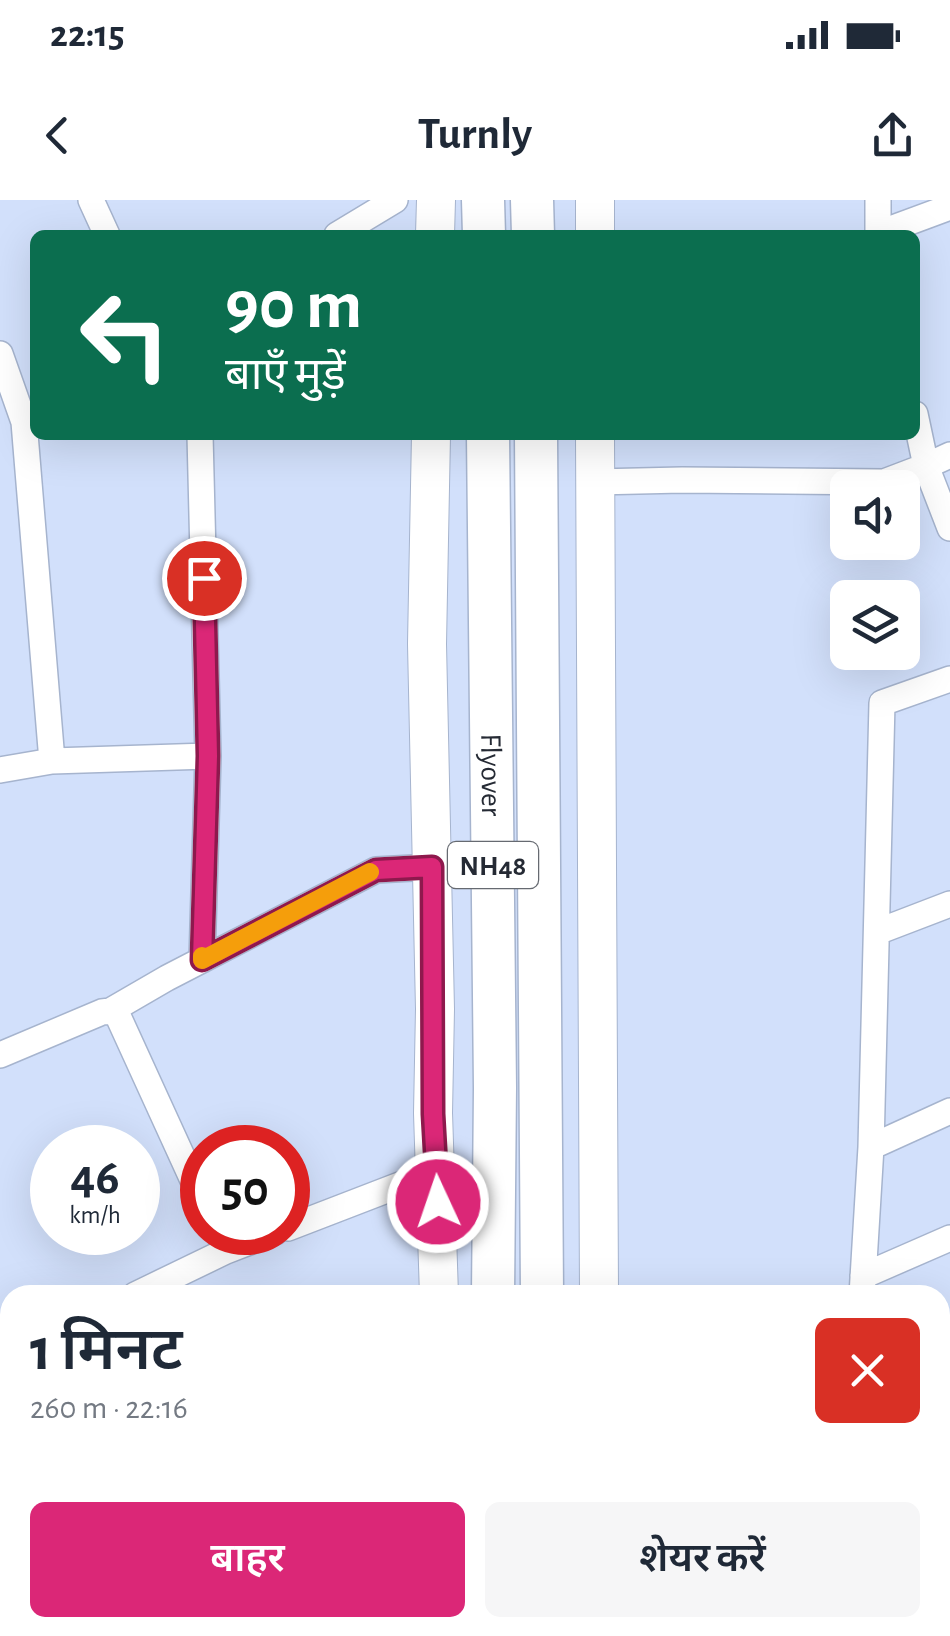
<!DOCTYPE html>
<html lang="hi">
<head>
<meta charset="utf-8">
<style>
	body { margin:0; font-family:"Alegreya Sans","Noto Sans Devanagari",sans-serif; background:#f6f6f7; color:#1f2937; height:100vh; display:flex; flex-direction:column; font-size:38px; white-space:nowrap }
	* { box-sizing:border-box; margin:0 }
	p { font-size:32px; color:#747a83 }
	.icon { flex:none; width:55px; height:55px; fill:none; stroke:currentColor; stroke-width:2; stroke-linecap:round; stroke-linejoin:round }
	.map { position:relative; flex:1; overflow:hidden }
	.details { position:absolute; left:0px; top:1085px; width:950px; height:352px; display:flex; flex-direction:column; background:#fff; border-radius:30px 30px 0 0; box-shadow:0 10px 40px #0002 }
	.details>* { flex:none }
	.top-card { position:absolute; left:30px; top:30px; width:890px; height:210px; border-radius:15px; box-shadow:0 10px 40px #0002; background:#0b6e4f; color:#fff; overflow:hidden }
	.controls { position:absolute; left:830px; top:270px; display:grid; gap:20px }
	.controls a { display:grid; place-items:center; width:90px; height:90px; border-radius:15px; background:#fff; box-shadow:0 10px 40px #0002; font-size:50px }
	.speed { position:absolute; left:30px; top:925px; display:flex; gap:20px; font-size:50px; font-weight:700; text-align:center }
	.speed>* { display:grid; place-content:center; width:130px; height:130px; border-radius:50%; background:#fff; box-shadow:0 10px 40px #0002; line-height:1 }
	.speed small { font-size:25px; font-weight:400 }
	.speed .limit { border:15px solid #d22; background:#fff; color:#111 }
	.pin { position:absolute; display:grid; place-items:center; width:85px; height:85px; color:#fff; margin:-42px; border:5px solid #fff; border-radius:50%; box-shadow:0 2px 10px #0007 }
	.me { position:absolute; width:110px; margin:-55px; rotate:357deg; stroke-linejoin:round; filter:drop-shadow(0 0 8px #0008) }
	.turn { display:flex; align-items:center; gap:35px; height:210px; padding:0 30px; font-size:45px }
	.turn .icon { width:130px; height:130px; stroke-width:2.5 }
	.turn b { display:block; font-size:70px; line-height:85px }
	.round { display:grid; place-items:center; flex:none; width:105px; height:105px; border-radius:15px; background:#f6f6f7 }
	.overview { display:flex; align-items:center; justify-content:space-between; height:170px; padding:0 30px }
	h1 { font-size:60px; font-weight:600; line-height:75px }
	.cta { display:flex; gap:20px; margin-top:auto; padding:20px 30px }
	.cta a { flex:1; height:115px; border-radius:15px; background:#db2777; color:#fff; font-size:40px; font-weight:600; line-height:115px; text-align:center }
	.cta a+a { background:#f6f6f7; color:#1f2937 }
	.status { display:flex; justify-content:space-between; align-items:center; height:70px; padding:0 50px; background:#fff; direction:ltr }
	.status svg { height:28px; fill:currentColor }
	header { display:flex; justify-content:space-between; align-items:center; height:130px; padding:0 30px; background:#fff; font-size:45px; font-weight:600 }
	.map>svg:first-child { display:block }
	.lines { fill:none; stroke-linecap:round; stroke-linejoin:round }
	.minor-casing { stroke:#a6b4ce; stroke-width:28 }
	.secondary-casing { stroke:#a6b4ce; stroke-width:40 }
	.trunk-casing { stroke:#a6b4ce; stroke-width:45 }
	.minor { stroke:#fff; stroke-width:25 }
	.secondary { stroke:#fff; stroke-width:38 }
	.trunk { stroke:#fff; stroke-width:42 }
	.route-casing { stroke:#8e194d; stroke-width:25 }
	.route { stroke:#db2777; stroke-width:18 }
	.slow { stroke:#f59e0b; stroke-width:18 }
	.labels { text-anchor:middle; stroke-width:8; stroke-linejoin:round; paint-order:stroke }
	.shield { fill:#fff; stroke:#666a71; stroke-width:2.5 }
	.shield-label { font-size:28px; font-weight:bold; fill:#252a34 }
	.street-label { font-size:30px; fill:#252a34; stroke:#fff }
</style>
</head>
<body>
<div class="status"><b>22:15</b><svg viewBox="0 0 49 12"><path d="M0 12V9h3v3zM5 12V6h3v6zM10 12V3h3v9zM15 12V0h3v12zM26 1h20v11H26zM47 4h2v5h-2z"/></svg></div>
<header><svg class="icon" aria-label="back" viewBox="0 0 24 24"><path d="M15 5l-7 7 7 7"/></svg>Turnly<svg class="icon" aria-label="share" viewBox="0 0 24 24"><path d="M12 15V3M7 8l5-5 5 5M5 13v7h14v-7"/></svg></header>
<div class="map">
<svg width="950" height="1436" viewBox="0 0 950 1436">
	<rect width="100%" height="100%" fill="#d2e0fb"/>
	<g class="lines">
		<defs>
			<path id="minor" d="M 91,0 L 107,35
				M 877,34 L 950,7
				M 337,35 L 395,0
				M 878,35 L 878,0
				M 0,154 L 24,222 L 52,561
				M 200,235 L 208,556 L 202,760
				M 950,255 L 926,266 L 950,328
				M 595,282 L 682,280 L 884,282 L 926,266 L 915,214
				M 0,570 L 52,561 L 208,556
				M 877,732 L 950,704
				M 110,811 L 167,778 L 376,670 L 432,667
				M 0,855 L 102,812 L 110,811 L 118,816 L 202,1000
				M 871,947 L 950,911
				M 288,1028 L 436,971
				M 863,1076 L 950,1038
				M 135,1095 L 226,1051 L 275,1032
				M 862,1095 L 871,947 L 882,503 L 950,479
				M 0,1170 L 10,1188
				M 940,1230 L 950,1225
				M 141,1428 L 146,1436
				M 856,1428 L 856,1436"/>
			<path id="secondary" d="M 595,0 L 595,35
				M 435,35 L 436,0
				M 431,235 L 427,444 L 435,809 L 433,913 L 439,1095
				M 595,235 L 599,1095
				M 435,1428 L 435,1436
				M 598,1428 L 598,1436"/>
			<g id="trunk">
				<path d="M 483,0 L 484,35"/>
				<path d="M 532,0 L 533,35"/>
				<path id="s1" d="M 488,235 L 495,888 L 493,1095"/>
				<path d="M 536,235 L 542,1095"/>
				<path d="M 545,1428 L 545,1436"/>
				<path d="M 490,1436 L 490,1428"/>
			</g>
		</defs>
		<use href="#minor" class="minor-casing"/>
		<use href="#secondary" class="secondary-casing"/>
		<use href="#trunk" class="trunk-casing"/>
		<use href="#minor" class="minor"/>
		<use href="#secondary" class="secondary"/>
		<use href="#trunk" class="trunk"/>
	</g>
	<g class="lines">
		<defs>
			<path id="route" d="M 204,378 L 208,556 L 202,760 L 376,670 L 432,667 L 433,914 L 438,1002"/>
		</defs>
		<use href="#route" class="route-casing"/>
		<use href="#route" class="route"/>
		<path class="slow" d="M 202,756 L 202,760 L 370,672"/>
	</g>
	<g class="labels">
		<rect class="shield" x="448" y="642" width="90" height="46" rx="8"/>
		<g class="shield-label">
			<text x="493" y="675">NH48</text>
		</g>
		<g class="street-label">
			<text dy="10" stroke="none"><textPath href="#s1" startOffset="340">Flyover</textPath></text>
		</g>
	</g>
</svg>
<div class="controls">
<a><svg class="icon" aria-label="sound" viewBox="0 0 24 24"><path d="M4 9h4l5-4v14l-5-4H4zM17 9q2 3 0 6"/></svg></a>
<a><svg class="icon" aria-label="layers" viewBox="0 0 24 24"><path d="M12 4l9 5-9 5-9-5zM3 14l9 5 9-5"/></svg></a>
</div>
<div class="speed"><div>46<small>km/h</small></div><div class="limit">50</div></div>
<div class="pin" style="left:204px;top:378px;background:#d93025"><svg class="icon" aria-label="arrive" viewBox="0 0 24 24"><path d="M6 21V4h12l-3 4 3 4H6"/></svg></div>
<svg class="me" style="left:438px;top:1002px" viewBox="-20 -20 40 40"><circle r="17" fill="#db2777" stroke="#fff" stroke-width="3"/><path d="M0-11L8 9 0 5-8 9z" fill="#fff"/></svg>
<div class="top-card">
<div class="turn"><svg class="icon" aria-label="left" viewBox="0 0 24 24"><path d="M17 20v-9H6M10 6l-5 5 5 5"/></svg><div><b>90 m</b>बाएँ मुड़ें</div></div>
</div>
<section class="details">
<div class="overview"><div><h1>1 मिनट</h1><p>260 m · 22:16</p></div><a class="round" style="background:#d93025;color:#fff"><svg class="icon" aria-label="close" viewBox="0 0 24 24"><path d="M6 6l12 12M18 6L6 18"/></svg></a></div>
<div class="cta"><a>बाहर</a><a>शेयर करें</a></div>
</section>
</div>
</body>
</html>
